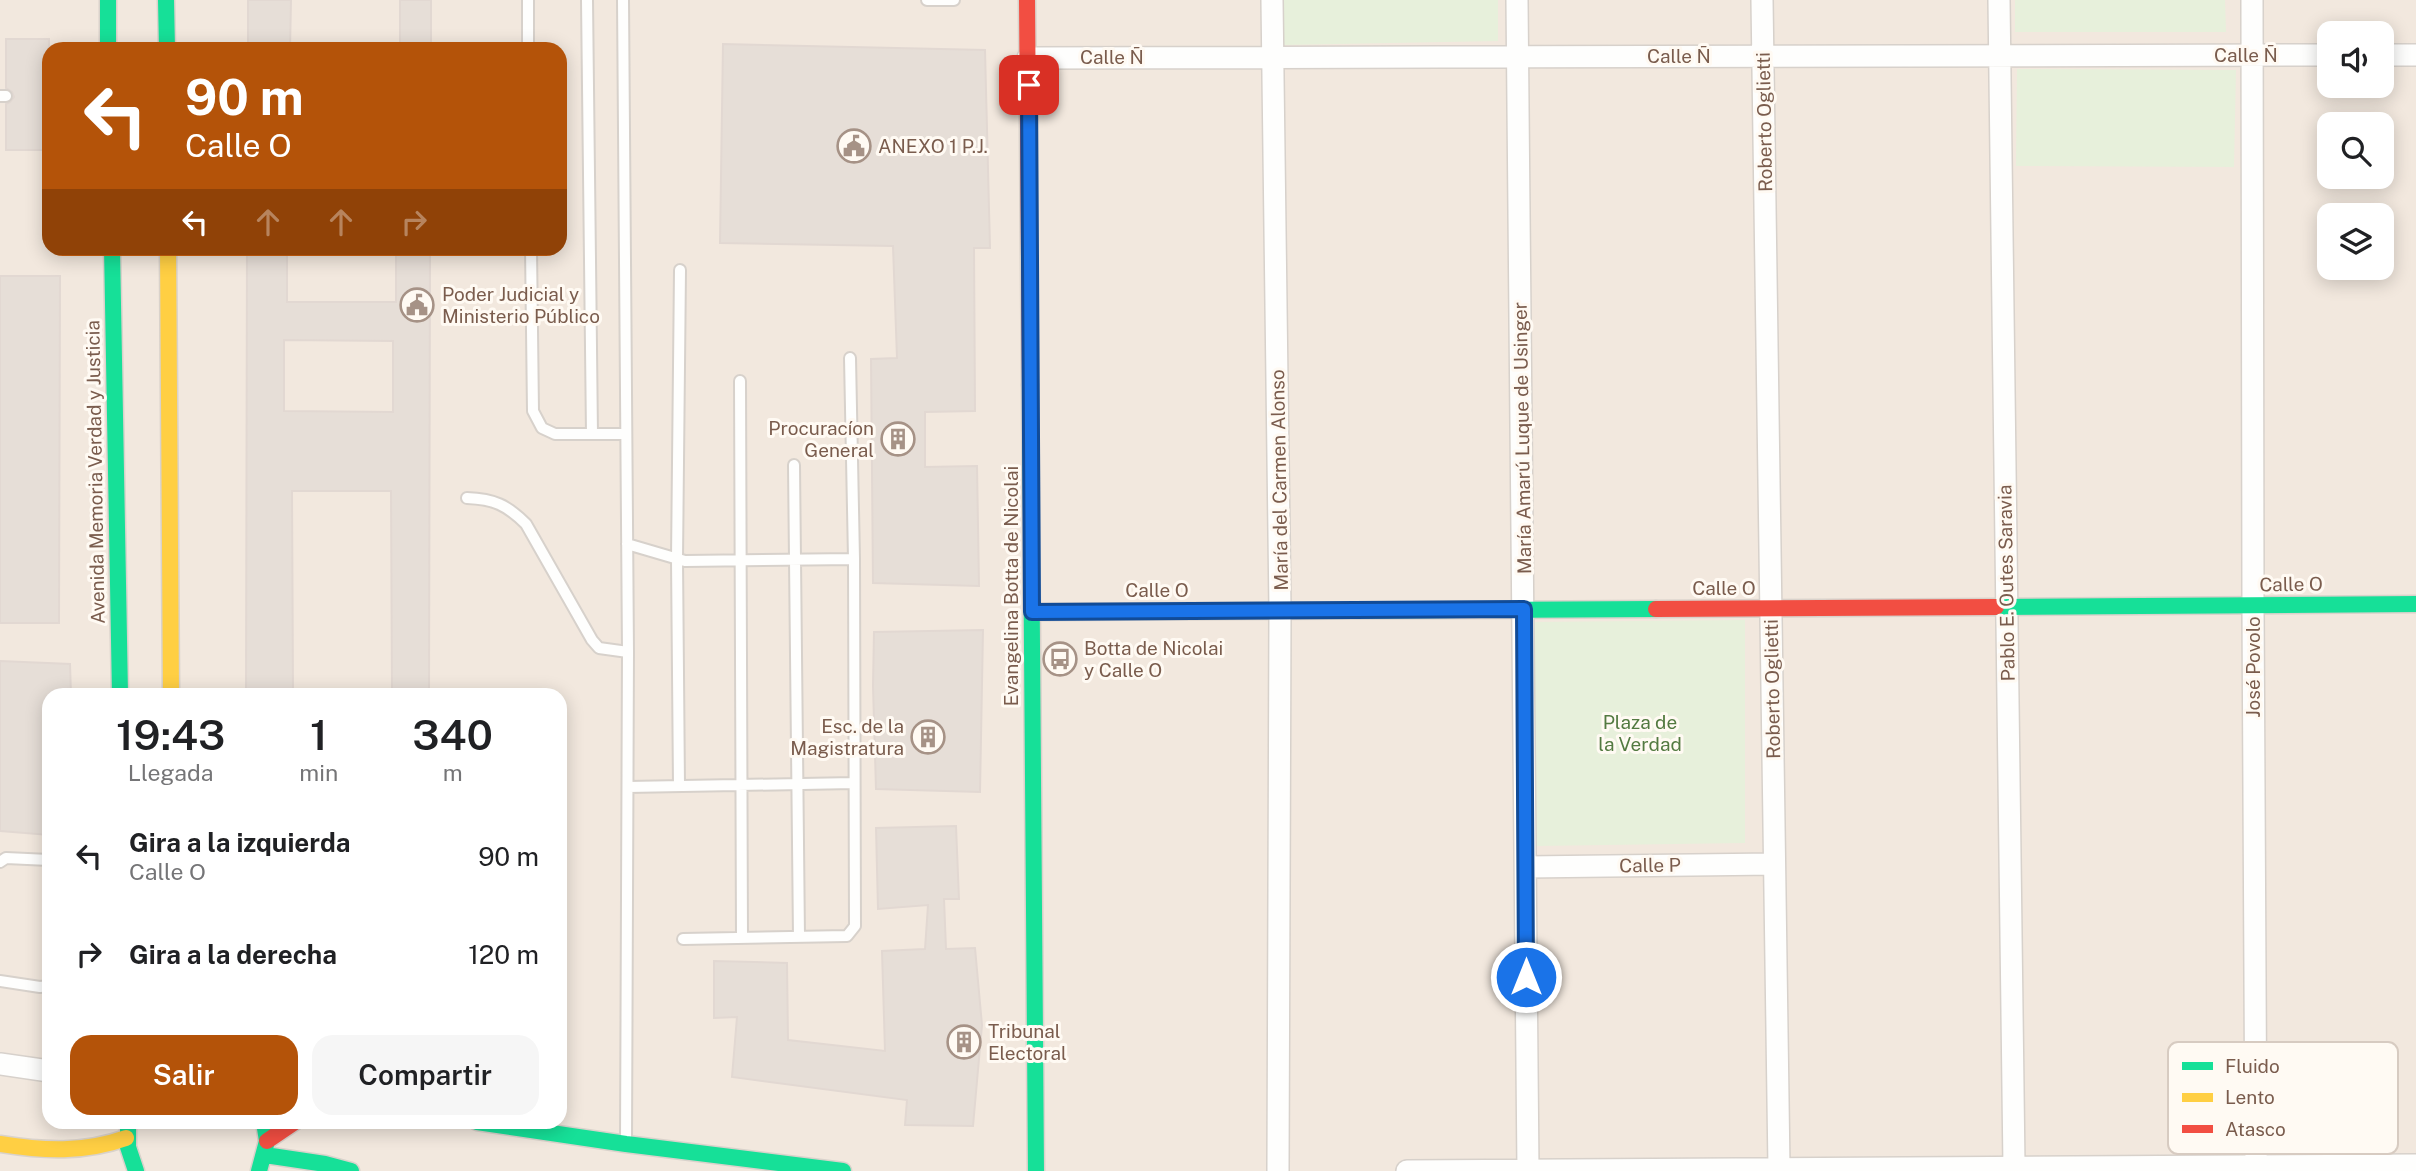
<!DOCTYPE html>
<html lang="es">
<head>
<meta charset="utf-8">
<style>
	body { margin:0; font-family:"Public Sans",sans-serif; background:#f6f6f6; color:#202124; height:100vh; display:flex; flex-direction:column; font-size:26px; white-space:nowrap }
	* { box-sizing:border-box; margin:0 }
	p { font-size:23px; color:#757577 }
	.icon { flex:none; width:38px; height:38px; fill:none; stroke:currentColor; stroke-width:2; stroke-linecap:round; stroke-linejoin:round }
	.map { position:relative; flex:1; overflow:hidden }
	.panel { position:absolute; left:42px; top:688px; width:525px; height:441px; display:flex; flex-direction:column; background:#fff; border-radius:21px; box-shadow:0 4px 18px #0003 }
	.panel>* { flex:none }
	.hud { position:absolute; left:42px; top:42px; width:525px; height:214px; border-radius:21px; box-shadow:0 4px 18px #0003; background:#b45309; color:#fff; overflow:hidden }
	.fabs { position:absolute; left:2317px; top:21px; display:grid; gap:14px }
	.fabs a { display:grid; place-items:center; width:77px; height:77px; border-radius:14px; background:#fff; box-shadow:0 4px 18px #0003; font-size:35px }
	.pin { position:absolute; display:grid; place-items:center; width:60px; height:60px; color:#fff; margin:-30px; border-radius:14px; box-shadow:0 4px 10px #0006 }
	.me { position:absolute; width:77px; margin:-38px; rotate:0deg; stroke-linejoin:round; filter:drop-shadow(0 0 5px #0008) }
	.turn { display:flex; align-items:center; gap:24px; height:147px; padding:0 28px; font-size:32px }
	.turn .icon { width:91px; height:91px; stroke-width:2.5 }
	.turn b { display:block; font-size:49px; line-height:60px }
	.lanes { display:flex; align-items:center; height:66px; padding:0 28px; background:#0003; justify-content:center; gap:35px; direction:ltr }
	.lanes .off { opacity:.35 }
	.eta { display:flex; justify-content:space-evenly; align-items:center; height:119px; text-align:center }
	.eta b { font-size:42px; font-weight:600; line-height:49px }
	.primary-button { display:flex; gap:14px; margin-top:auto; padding:14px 28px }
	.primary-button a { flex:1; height:80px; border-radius:21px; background:#b45309; color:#fff; font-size:28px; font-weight:600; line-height:80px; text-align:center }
	.primary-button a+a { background:#f6f6f6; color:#202124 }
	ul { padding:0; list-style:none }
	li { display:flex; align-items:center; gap:21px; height:98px; padding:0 28px }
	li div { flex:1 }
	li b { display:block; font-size:26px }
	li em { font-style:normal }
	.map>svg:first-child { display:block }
	.residential { fill:#f2e8de; fill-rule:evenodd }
	.green { fill:#e7f0db }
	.building { fill:#e6ded7; stroke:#e2d8d2; stroke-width:2; fill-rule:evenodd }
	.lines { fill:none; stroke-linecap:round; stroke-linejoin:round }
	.lane-casing { stroke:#d7d1cb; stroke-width:14 }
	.street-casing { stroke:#d7d1cb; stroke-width:24 }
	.fast-casing { stroke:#d9d2cb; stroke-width:19 }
	.slow-casing { stroke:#d9d2cb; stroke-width:19 }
	.jam-casing { stroke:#d9d2cb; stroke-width:19 }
	.lane { stroke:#fefefd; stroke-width:10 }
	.street { stroke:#fefefd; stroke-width:21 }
	.fast { stroke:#16e098; stroke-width:16 }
	.slow { stroke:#ffcf43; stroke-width:16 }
	.jam { stroke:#f24e42; stroke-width:16 }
	.route-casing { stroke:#114b97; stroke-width:18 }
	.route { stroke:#1a73e8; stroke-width:12 }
	.labels { text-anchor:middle; stroke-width:6; stroke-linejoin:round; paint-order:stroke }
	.street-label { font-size:19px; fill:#7a5c4d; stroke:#fffaf3 }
	.poi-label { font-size:19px; fill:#7a5c4d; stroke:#fffaf3; text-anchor:start }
	.park-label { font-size:19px; fill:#537a41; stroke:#fffaf3 }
	.key { fill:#fffaf3; stroke:#d7cbc1; stroke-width:2 }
	.key-label { font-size:19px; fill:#7a5c4d }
</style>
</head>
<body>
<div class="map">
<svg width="2416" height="1171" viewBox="0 0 2416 1171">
	<rect width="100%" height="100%" fill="#f9f5f0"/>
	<path class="residential" d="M 0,0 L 2416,0 L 2416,1171 L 0,1171 ZM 2329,33 L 2382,33 L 2382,86 L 2329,86 ZM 49,49 L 560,49 L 560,248 L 49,248 ZM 2329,124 L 2382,124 L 2382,177 L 2329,177 ZM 2329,215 L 2382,215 L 2382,268 L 2329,268 ZM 49,695 L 560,695 L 560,1122 L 49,1122 Z"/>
	<path class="green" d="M 1281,0 L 1498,0 L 1498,41 L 1282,45 Z
		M 2015,0 L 2225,0 L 2226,32 L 2015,32 Z
		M 2017,69 L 2236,70 L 2234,167 L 2016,166 Z
		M 1745,620 L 1745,843 L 1536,846 L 1533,622 Z"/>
	<path class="building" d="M 248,0 L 291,0 L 290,49 L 248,49 Z
		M 400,0 L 431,0 L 431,49 L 400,49 Z
		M 6,39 L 49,39 L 49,150 L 6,150 L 6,104 L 10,102 L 14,97 L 12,92 L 6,88 Z
		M 723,44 L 985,50 L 990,248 L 974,248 L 975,411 L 925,412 L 925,467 L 977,466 L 979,586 L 873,583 L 871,359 L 897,358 L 893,246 L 720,243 Z
		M 247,248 L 287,248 L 287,302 L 396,302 L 396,248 L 430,248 L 429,695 L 392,695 L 391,491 L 292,491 L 293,695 L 246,695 ZM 284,340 L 393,341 L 393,412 L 284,411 Z
		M 0,276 L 60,276 L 59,623 L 0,623 Z
		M 983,630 L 980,792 L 876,789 L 873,686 L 874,632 Z
		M 0,661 L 70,664 L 71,695 L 49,695 L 49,835 L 0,831 Z
		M 956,826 L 959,899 L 944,899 L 946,949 L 975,948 L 982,1025 L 973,1126 L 905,1125 L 907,1100 L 732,1077 L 737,1017 L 714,1018 L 714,961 L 787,963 L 788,1040 L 885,1051 L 882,951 L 925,949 L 928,905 L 878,909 L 876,828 Z"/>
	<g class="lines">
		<defs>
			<path id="lane" d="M 528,0 L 528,49
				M 587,0 L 592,434
				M 623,0 L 628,652 L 626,1142
				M 927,0 L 954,0
				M 0,96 L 6,96
				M 531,248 L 533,411 L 542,428 L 555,434 L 626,434
				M 740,381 L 742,938
				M 794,465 L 799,937
				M 467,498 C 494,499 507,505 526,524 L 592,640 L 599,648 L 628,652
				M 627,544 L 685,561 L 854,559
				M 679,786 L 677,559 L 680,270
				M 628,787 L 854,783
				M 0,862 L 6,858 L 49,860
				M 683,939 L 847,936 L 855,926 L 854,559 L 850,358
				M 0,981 L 40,987 L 49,986"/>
			<path id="street" d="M 1272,0 L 1280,610 L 1278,1171
				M 1517,0 L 1528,1170
				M 1762,0 L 1779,1168
				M 1999,0 L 2014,1167
				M 2252,0 L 2253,606 L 2256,1165
				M 2382,55 L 2416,55
				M 1028,58 L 2329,55
				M 1526,867 L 1774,864
				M 0,1064 L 49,1071
				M 1407,1171 L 2416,1165"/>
			<path id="fast" d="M 108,0 L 108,49
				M 166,0 L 167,49
				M 112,248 L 120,695
				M 1030,385 L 1036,1171
				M 1996,607 L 2416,604
				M 1033,612 L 1656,609
				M 128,1122 L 128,1147 L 136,1171
				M 477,1122 L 626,1144 L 843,1171
				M 265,1155 L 325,1164 L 351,1171
				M 259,1171 L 267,1141 L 264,1122"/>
			<path id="slow" d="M 168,248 L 171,695
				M 0,1144 C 44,1151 84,1153 126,1138"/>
			<path id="jam" d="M 1027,0 L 1030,385
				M 1656,609 L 1996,607
				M 267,1141 L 295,1122"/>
		</defs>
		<use href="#lane" class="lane-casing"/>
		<use href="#street" class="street-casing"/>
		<use href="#fast" class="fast-casing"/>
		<use href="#slow" class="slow-casing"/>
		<use href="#jam" class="jam-casing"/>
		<use href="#lane" class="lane"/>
		<use href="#street" class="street"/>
		<use href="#fast" class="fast"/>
		<use href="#slow" class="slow"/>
		<use href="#jam" class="jam"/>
	</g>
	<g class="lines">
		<defs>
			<path id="route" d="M 1029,85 L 1032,612 L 1524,609 L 1526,977"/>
		</defs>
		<use href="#route" class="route-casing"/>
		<use href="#route" class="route"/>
	</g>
	<defs>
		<symbol id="civic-ring" viewBox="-11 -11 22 22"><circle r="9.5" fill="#fffaf3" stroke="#a69286" stroke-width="1.5"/><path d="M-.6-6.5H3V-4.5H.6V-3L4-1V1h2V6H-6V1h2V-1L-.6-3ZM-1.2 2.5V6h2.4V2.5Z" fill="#a69286"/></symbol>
		<symbol id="building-ring" viewBox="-11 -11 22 22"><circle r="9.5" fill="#fffaf3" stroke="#a69286" stroke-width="1.5"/><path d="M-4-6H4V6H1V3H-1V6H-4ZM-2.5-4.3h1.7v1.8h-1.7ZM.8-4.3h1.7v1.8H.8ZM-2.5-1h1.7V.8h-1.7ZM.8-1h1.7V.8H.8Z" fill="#a69286"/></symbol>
		<symbol id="bus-ring" viewBox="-11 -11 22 22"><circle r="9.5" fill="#fffaf3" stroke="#a69286" stroke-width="1.5"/><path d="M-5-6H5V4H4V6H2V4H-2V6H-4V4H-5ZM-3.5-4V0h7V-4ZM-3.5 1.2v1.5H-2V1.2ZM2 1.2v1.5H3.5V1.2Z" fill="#a69286"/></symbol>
	</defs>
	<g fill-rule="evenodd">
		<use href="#civic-ring" x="835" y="127" width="38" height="38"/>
		<use href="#civic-ring" x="398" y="286" width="38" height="38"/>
		<use href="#building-ring" x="879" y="420" width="38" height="38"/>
		<use href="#bus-ring" x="1041" y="640" width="38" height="38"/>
		<use href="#building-ring" x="909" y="718" width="38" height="38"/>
		<use href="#building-ring" x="945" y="1023" width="38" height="38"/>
	</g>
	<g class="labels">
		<g class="street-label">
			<text x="2246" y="62">Calle Ñ</text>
			<text x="1679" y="63">Calle Ñ</text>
			<text x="1112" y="64">Calle Ñ</text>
			<text transform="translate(1764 122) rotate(-91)" y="7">Roberto Oglietti</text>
			<text transform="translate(1522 438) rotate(-91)" y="7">María Amarú Luque de Usinger</text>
			<text transform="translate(95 472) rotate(-91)" y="7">Avenida Memoria Verdad y Justicia</text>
			<text transform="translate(1279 480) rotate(-91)" y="7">María del Carmen Alonso</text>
			<text transform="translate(2006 583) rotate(-91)" y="7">Pablo E. Outes Saravia</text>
			<text transform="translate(2291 584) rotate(-1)" y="7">Calle O</text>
			<text transform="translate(1011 586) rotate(-90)" y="7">Evangelina Botta de Nicolai</text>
			<text x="1724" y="595">Calle O</text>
			<text x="1157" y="597">Calle O</text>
			<text transform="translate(2253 667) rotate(-90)" y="7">José Povolo</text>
			<text transform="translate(1772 689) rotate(-91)" y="7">Roberto Oglietti</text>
			<text transform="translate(1650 865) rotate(-1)" y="7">Calle P</text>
		</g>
		<g class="poi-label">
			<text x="878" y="153">ANEXO 1 P.J.</text>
			<text x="442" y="301">Poder Judicial y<tspan x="442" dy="22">Ministerio Público</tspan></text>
			<text x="874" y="435" text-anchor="end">Procuracíon<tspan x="874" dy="22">General</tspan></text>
			<text x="1084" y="655">Botta de Nicolai<tspan x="1084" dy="22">y Calle O</tspan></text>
			<text x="904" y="733" text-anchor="end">Esc. de la<tspan x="904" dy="22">Magistratura</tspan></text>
			<text x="988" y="1038">Tribunal<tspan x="988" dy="22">Electoral</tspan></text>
		</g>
		<g class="park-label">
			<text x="1640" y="729">Plaza de<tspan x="1640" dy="22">la Verdad</tspan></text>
		</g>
	</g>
	<rect x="2168" y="1042" width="230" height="112" rx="10" class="key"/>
	<rect x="2182" y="1062" width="31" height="8" fill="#16e098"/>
	<rect x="2182" y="1093" width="31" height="9" fill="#ffcf43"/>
	<rect x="2182" y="1125" width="31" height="8" fill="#f24e42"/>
	<g class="key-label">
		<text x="2225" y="1073">Fluido</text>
		<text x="2225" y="1104">Lento</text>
		<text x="2225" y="1136">Atasco</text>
	</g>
</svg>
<div class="fabs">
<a><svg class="icon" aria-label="sound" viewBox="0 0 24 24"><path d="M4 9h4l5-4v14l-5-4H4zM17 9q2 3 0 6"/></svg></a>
<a><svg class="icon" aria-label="search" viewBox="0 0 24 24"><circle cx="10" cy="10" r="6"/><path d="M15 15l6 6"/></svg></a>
<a><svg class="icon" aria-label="layers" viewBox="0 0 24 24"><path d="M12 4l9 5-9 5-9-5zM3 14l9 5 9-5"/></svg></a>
</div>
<div class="pin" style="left:1029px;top:85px;background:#d93025"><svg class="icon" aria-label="arrive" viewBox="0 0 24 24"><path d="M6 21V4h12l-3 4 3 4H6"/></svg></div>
<svg class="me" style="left:1526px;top:977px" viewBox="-20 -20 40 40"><circle r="17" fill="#1a73e8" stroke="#fff" stroke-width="3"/><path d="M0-11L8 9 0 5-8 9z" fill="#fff"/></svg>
<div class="hud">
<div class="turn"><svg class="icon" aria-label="left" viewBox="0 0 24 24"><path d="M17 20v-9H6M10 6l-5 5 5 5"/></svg><div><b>90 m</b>Calle O</div></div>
<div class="lanes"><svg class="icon" aria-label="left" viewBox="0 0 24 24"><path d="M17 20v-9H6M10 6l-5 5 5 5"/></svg><svg class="icon off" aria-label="ahead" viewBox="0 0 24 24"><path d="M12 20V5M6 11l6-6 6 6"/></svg><svg class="icon off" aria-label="ahead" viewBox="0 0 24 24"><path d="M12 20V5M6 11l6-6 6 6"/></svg><svg class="icon off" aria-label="right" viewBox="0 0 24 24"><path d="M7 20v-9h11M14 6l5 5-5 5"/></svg></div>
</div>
<section class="panel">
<div class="eta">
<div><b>19:43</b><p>Llegada</p></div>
<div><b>1</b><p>min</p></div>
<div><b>340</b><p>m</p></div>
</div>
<ul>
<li><svg class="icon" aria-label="left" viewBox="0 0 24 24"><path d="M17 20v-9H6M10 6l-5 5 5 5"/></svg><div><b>Gira a la izquierda</b><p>Calle O</p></div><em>90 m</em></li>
<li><svg class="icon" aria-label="right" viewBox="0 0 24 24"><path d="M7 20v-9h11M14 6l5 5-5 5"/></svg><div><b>Gira a la derecha</b></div><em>120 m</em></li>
</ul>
<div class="primary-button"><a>Salir</a><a>Compartir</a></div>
</section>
</div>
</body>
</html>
